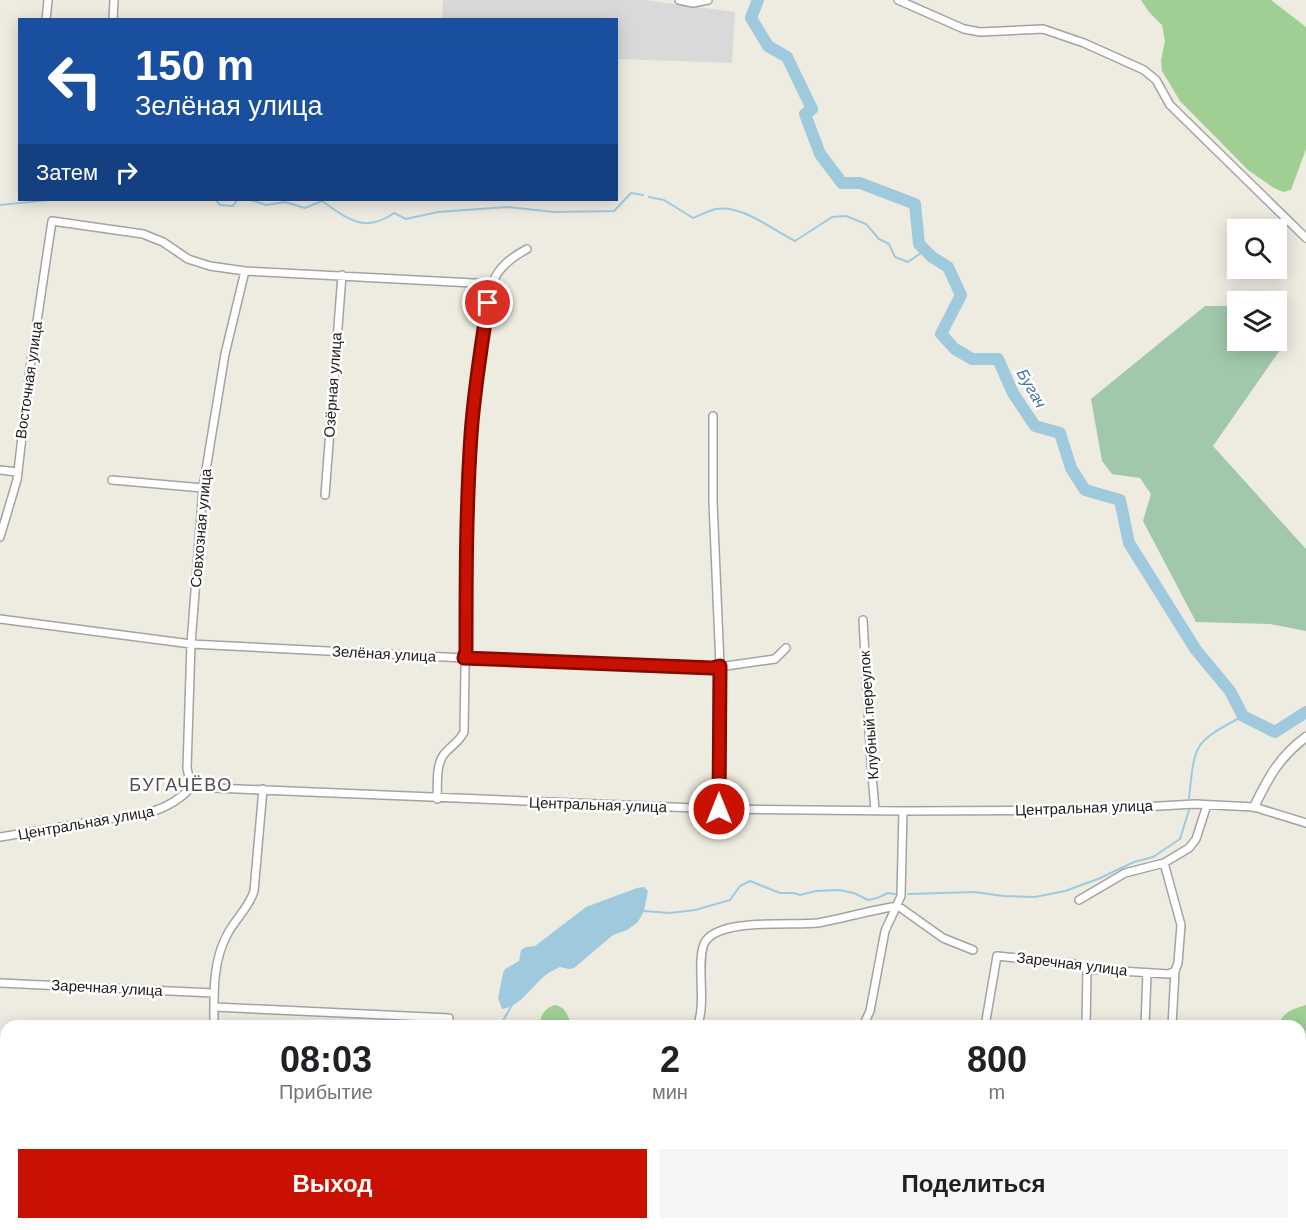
<!DOCTYPE html>
<html lang="ru">
<head>
<meta charset="utf-8">
<style>
	body { margin:0; font-family:Arial,sans-serif; background:#f6f6f6; color:#202124; height:100vh; display:flex; flex-direction:column; font-size:22px; white-space:nowrap }
	* { box-sizing:border-box; margin:0 }
	p { font-size:20px; color:#757577 }
	.icon { flex:none; width:33px; height:33px; fill:none; stroke:currentColor; stroke-width:2; stroke-linecap:round; stroke-linejoin:round }
	.map { position:relative; flex:1; overflow:hidden }
	.sheet { position:absolute; left:0px; top:1020px; width:1306px; height:210px; display:flex; flex-direction:column; background:#fff; border-radius:18px 18px 0 0; box-shadow:0 3px 15px #0003 }
	.sheet>* { flex:none }
	.hud { position:absolute; left:18px; top:18px; width:600px; height:183px; border-radius:0px; box-shadow:0 3px 15px #0003; background:#1a4fa0; color:#fff; overflow:hidden }
	.controls { position:absolute; left:1227px; top:219px; display:grid; gap:12px }
	.controls a { display:grid; place-items:center; width:60px; height:60px; border-radius:0px; background:#fff; box-shadow:0 3px 15px #0003; font-size:30px }
	.pin { position:absolute; display:grid; place-items:center; width:51px; height:51px; color:#fff; margin:-26px; border:3px solid #fff; border-radius:50%; box-shadow:0 2px 6px #0007 }
	.me { position:absolute; width:66px; margin:-33px; rotate:0deg; stroke-linejoin:round; filter:drop-shadow(0 0 4px #0008) }
	.turn { display:flex; align-items:center; gap:21px; height:126px; padding:0 18px; font-size:27px }
	.turn .icon { width:78px; height:78px; stroke-width:2.5 }
	.turn b { display:block; font-size:42px; line-height:51px }
	.then { display:flex; align-items:center; height:57px; padding:0 18px; background:#0003; gap:12px; font-size:22px }
	.eta { display:flex; justify-content:space-evenly; align-items:center; height:102px; text-align:center }
	.eta b { font-size:36px; font-weight:700; line-height:42px }
	.button { display:flex; gap:12px; margin-top:auto; padding:12px 18px }
	.button a { flex:1; height:69px; border-radius:0px; background:#c81100; color:#fff; font-size:24px; font-weight:700; line-height:69px; text-align:center }
	.button a+a { background:#f6f6f6; color:#202124 }
	.map>svg:first-child { display:block }
	.residential { fill:#dad9d9 }
	.forest { fill:#a0cf93 }
	.cemetery { fill:#a1c8aa }
	.water { fill:#9fcade }
	.lines { fill:none; stroke-linecap:round; stroke-linejoin:round }
	.stream { stroke:#9fcade; stroke-width:2 }
	.river { stroke:#9fcade; stroke-width:12 }
	.minor-casing { stroke:#a3a3a3; stroke-width:10 }
	.tertiary-casing { stroke:#a3a3a3; stroke-width:11 }
	.minor { stroke:#fff; stroke-width:7 }
	.tertiary { stroke:#fff; stroke-width:8 }
	.rail { stroke:#6a6a6a; stroke-width:2; stroke-dasharray:12 12; stroke-linecap:butt }
	.route-casing { stroke:#820b00; stroke-width:15 }
	.route { stroke:#c81100; stroke-width:10 }
	.labels { text-anchor:middle; stroke-width:5; stroke-linejoin:round; paint-order:stroke }
	.street-label { font-size:15px; fill:#1c1c1c; stroke:#fff }
	.water-label { font-size:16px; font-style:italic; fill:#4571af; stroke:#fff }
	.quarter-label { font-size:18px; letter-spacing:1.5px; fill:#4f4f4f; stroke:#fff }
</style>
</head>
<body>
<div class="map">
<svg width="1306" height="1230" viewBox="0 0 1306 1230">
	<rect width="100%" height="100%" fill="#eeebe1"/>
	<path class="residential" d="M 443,0 L 645,0 L 735,12 L 732,63 L 617,59 L 616,20 L 442,19 Z"/>
	<path class="forest" d="M 1141,0 L 1271,0 L 1306,27 L 1306,149 L 1291,190 L 1283,192 L 1274,188 L 1248,170 L 1180,101 L 1162,71 L 1161,60 L 1165,41 L 1162,25 L 1149,12 Z
		M 555,1005 C 566,1007 568,1016 572,1026 L 540,1026 C 540,1015 545,1008 555,1005 Z
		M 1306,1005 L 1306,1166 L 1301,1168 L 1300,1026 L 1278,1026 C 1284,1011 1291,1010 1306,1005 Z
		M 264,1224 L 373,1224 L 371,1226 L 373,1230 L 255,1230 Z
		M 393,1224 L 521,1224 L 504,1230 L 397,1230 Z
		M 748,1224 L 946,1224 L 943,1230 L 747,1230 Z
		M 983,1224 L 1058,1224 L 1059,1226 L 1057,1230 L 982,1230 Z"/>
	<path class="cemetery" d="M 1205,306 L 1237,306 L 1238,340 L 1272,341 L 1280,350 L 1213,446 L 1306,549 L 1306,631 L 1270,624 L 1196,622 L 1143,521 L 1151,494 L 1140,478 L 1112,474 L 1102,461 L 1091,399 Z"/>
	<path class="water" d="M 644,887 L 648,891 L 644,911 L 638,922 L 627,930 L 613,935 L 574,968 L 569,969 L 560,967 C 556,969 551,971 547,974 C 532,985 522,1006 502,1009 L 498,998 L 503,973 L 505,969 L 519,961 L 521,950 L 526,947 L 535,946 L 586,907 L 637,888 Z"/>
	<g class="lines">
		<path class="stream" d="M 649,197 L 664,200 L 693,218 C 700,215 708,211 716,209 C 741,204 773,230 795,241 L 832,217 L 846,216 L 866,224 L 879,239 L 889,244 L 895,257 L 908,262 L 921,253 L 932,257
			M 216,200 L 220,205 L 233,206 L 237,200
			M 251,200 L 266,205 L 285,202 L 305,208 L 322,201 C 348,219 364,234 394,213 L 406,219 L 438,212 L 507,207 L 554,212 L 614,211 L 631,193 L 643,195
			M 0,205 L 49,200
			M 1189,798 C 1195,742 1193,743 1243,716
			M 908,894 L 975,892 L 1003,896 L 1035,897 L 1065,891 L 1098,879 L 1134,862 L 1153,857 L 1180,839 L 1189,810
			M 643,911 L 670,913 L 695,910 L 730,900 L 740,886 L 750,881 L 780,893 L 794,893 L 800,895 L 816,891 L 839,890 L 854,893 L 868,900 L 877,898 L 888,893 L 895,894
			M 500,1026 L 512,1005
			M 334,1230 L 342,1224"/>
		<path class="river" d="M 758,0 L 751,18 L 768,46 L 787,57 L 812,109 L 805,114 L 820,154 L 842,183 L 860,183 L 915,204 L 919,244 L 932,257 L 948,267 L 961,295 L 941,334 L 955,349 L 972,359 L 998,359 L 1013,393 L 1035,426 L 1060,433 L 1071,468 L 1085,490 L 1120,500 L 1129,543 L 1196,650 L 1230,691 L 1243,716 L 1275,732 L 1306,712"/>
		<defs>
			<path id="minor" d="M 679,0 L 693,3 L 708,0
				M 898,0 L 964,29 L 980,32 L 1043,29 L 1084,43 L 1144,70 L 1156,80 L 1170,105 L 1306,238
				M 46,20 L 48,0
				M 113,20 L 114,0
				M 713,416 L 713,502 L 720,666 L 719,809
				M 0,470 L 17,472
				M 112,480 L 203,488
				M 325,495 L 342,275
				M 0,537 L 17,480 L 30,368 L 52,221 L 143,234 L 163,242 L 188,259 L 210,266 L 245,271 L 492,284 C 498,267 512,257 527,249
				M 0,619 L 191,644 L 464,658 L 712,668 L 775,659 L 786,648
				M 863,620 L 871,763 L 875,810
				M 191,787 L 187,768 L 191,644 L 203,488 L 225,354 L 245,271
				M 437,799 C 438,785 435,764 445,753 C 452,745 459,742 464,732 L 468,484 L 479,360 L 492,284
				M 0,837 L 151,812 C 167,807 180,800 191,787 L 719,809 L 903,811 L 1089,810 L 1195,804 L 1254,807 L 1306,823
				M 1079,900 L 1125,873 L 1164,863 L 1189,848 L 1196,839 L 1207,805
				M 0,983 L 213,993
				M 214,1007 L 449,1018
				M 214,1026 C 214,995 212,963 227,935 C 235,919 249,908 254,891 L 263,789
				M 697,1026 C 707,1005 696,964 704,944 C 716,917 793,926 818,923 C 845,918 871,910 898,906 L 943,938 L 973,950
				M 863,1026 L 870,1011 L 885,931 L 901,896 L 903,811
				M 985,1026 L 997,956 L 1076,964 L 1087,969 L 1169,974 L 1175,971 L 1178,963 L 1181,925 L 1164,863
				M 1086,1026 L 1087,969
				M 1145,1026 L 1147,973
				M 1172,1026 L 1175,971
				M 0,1041 L 6,1042
				M 0,1094 L 6,1094
				M 0,1141 L 6,1141
				M 0,1185 L 6,1185
				M 634,1224 L 635,1230
				M 201,1230 L 202,1224"/>
			<path id="tertiary" d="M 1254,807 C 1268,778 1279,757 1306,737"/>
		</defs>
		<use href="#minor" class="minor-casing"/>
		<use href="#tertiary" class="tertiary-casing"/>
		<use href="#minor" class="minor"/>
		<use href="#tertiary" class="tertiary"/>
		<path class="rail" d="M 1300,1215 L 1306,1214
			M 1234,1230 L 1252,1224
			M 1250,1230 L 1270,1224"/>
	</g>
	<g class="lines">
		<defs>
			<path id="route" d="M 488,303 C 481,347 474,391 471,435 C 466,507 466,579 466,651 L 464,658 L 712,668 L 720,666 L 719,809"/>
		</defs>
		<use href="#route" class="route-casing"/>
		<use href="#route" class="route"/>
	</g>
	<g class="labels">
		<g class="street-label">
			<text transform="translate(29 380) rotate(-82)" y="5">Восточная улица</text>
			<text transform="translate(333 385) rotate(-86)" y="5">Озёрная улица</text>
			<text transform="translate(201 528) rotate(-85)" y="5">Совхозная улица</text>
			<text transform="translate(384 654) rotate(3)" y="5">Зелёная улица</text>
			<text transform="translate(869 715) rotate(-94)" y="5">Клубный переулок</text>
			<text transform="translate(598 805) rotate(2)" y="5">Центральная улица</text>
			<text transform="translate(1084 808) rotate(-2)" y="5">Центральная улица</text>
			<text transform="translate(86 823) rotate(-10)" y="5">Центральная улица</text>
			<text transform="translate(1072 964) rotate(7)" y="5">Заречная улица</text>
			<text transform="translate(107 988) rotate(3)" y="5">Заречная улица</text>
		</g>
		<g class="water-label">
			<text transform="translate(1032 388) rotate(60)" y="6">Бугач</text>
		</g>
		<g class="quarter-label">
			<text x="181" y="791">БУГАЧЁВО</text>
		</g>
	</g>
</svg>
<div class="controls">
<a><svg class="icon" aria-label="search" viewBox="0 0 24 24"><circle cx="10" cy="10" r="6"/><path d="M15 15l6 6"/></svg></a>
<a><svg class="icon" aria-label="layers" viewBox="0 0 24 24"><path d="M12 4l9 5-9 5-9-5zM3 14l9 5 9-5"/></svg></a>
</div>
<div class="pin" style="left:488px;top:303px;background:#d93025"><svg class="icon" aria-label="arrive" viewBox="0 0 24 24"><path d="M6 21V4h12l-3 4 3 4H6"/></svg></div>
<svg class="me" style="left:719px;top:809px" viewBox="-20 -20 40 40"><circle r="17" fill="#c81100" stroke="#fff" stroke-width="3"/><path d="M0-11L8 9 0 5-8 9z" fill="#fff"/></svg>
<div class="hud">
<div class="turn"><svg class="icon" aria-label="left" viewBox="0 0 24 24"><path d="M17 20v-9H6M10 6l-5 5 5 5"/></svg><div><b>150 m</b>Зелёная улица</div></div>
<div class="then">Затем<svg class="icon" aria-label="right" viewBox="0 0 24 24"><path d="M7 20v-9h11M14 6l5 5-5 5"/></svg></div>
</div>
<section class="sheet">
<div class="eta">
<div><b>08:03</b><p>Прибытие</p></div>
<div><b>2</b><p>мин</p></div>
<div><b>800</b><p>m</p></div>
</div>
<div class="button"><a>Выход</a><a>Поделиться</a></div>
</section>
</div>
</body>
</html>
